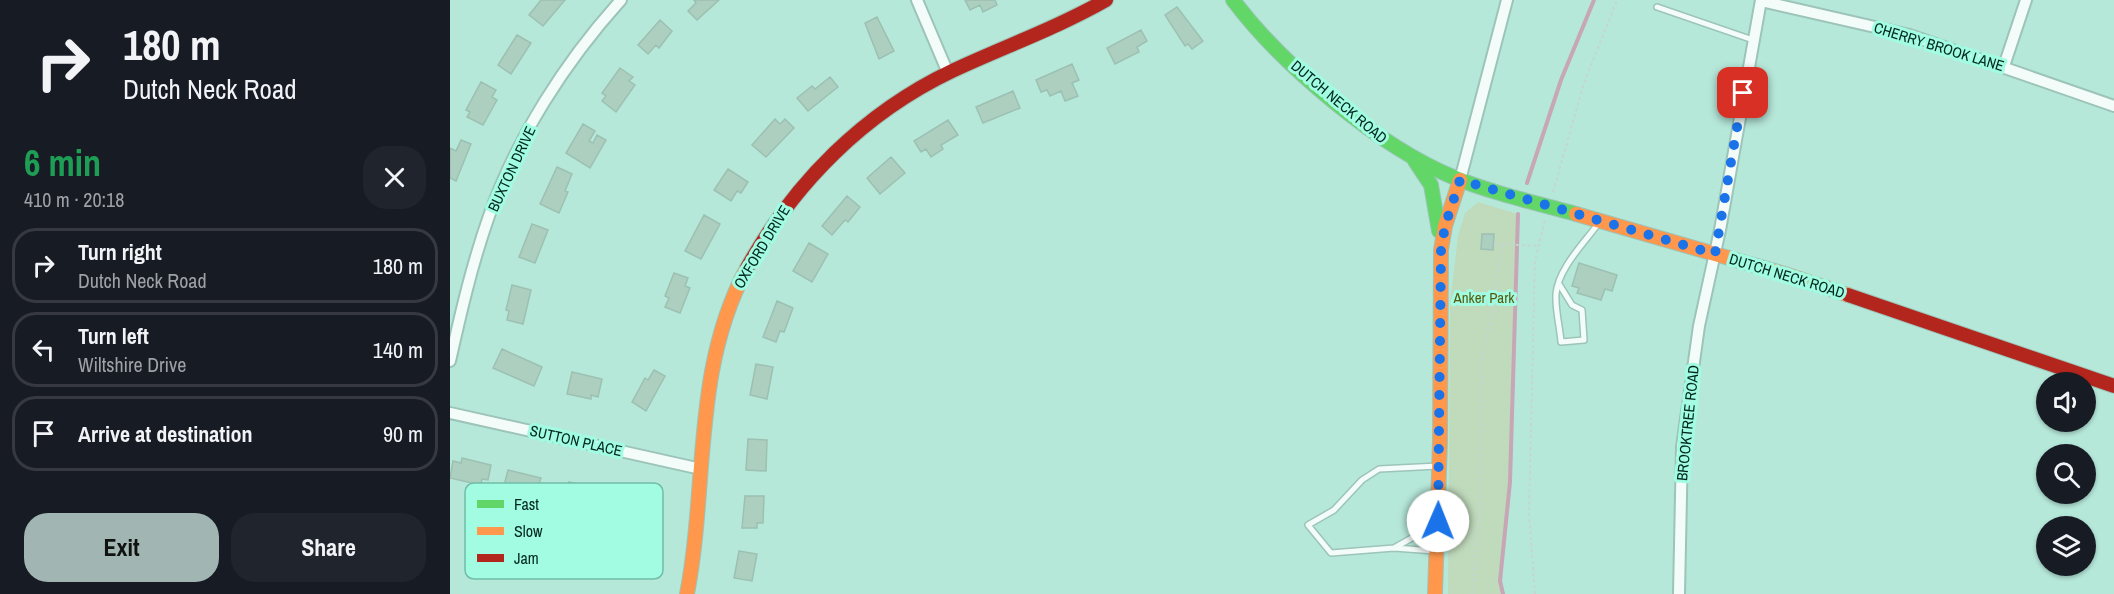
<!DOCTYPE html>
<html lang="en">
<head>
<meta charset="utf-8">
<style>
	body { margin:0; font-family:"Archivo Narrow",sans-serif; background:#20242c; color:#f1f3f6; height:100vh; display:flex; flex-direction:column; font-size:22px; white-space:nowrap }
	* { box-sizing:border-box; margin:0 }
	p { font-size:20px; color:#9ea1a6 }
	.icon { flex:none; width:33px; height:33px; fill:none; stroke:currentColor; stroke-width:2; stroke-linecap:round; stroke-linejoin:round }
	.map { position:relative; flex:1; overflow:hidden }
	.drawer { display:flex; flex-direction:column; background:#171b24; width:450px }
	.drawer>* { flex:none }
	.top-card { background:#171b24; color:#f1f3f6; overflow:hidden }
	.buttons { position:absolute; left:1586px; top:372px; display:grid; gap:12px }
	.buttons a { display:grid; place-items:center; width:60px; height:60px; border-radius:50%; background:#171b24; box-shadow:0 2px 4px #0004; font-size:30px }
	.pin { position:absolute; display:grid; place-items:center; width:51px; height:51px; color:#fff; margin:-26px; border-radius:12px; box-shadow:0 3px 9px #0006 }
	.me { position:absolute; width:66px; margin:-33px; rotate:1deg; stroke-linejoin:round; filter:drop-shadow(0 0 4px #0008) }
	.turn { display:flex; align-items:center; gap:21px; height:126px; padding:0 24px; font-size:27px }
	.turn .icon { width:78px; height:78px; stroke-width:2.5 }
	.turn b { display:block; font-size:42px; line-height:51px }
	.round { display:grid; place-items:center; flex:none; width:63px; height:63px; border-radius:24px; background:#20242c }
	.summary { display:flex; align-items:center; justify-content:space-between; height:102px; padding:0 24px }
	h1 { font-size:36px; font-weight:700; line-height:45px; color:#1e9e55 }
	.button { display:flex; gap:12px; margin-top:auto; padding:12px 24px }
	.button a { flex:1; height:69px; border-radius:24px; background:#a1b6b2; color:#111; font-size:24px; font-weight:700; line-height:69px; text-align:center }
	.button a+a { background:#20242c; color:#f1f3f6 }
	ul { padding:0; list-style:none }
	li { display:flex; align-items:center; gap:18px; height:75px; margin:0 12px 9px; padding:0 12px; border:3px solid #363941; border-radius:24px }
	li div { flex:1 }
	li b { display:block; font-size:22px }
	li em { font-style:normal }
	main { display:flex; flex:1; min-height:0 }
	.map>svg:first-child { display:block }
	.green { fill:#c0dabc }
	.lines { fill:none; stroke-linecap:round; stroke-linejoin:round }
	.stream { stroke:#c7a6b5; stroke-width:4 }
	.building { fill:#accfc0; stroke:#9cc0b1; stroke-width:1.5 }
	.lane-casing { stroke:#9cc4b8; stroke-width:8 }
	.street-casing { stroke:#9cc4b8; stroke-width:14 }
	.fast-casing { stroke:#9cc4b8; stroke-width:16 }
	.slow-casing { stroke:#9cc4b8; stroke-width:16 }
	.jam-casing { stroke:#9cc4b8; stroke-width:16 }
	.path { stroke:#c5d5d1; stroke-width:2; stroke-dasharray:3 3; stroke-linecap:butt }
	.lane { stroke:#f4fcf9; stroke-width:5 }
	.street { stroke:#f4fcf9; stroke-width:10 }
	.fast { stroke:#63d668; stroke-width:14 }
	.slow { stroke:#ff974d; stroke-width:14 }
	.jam { stroke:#b3261e; stroke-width:14 }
	.route { stroke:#1a73e8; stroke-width:10; stroke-dasharray:0 18 }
	.labels { text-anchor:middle; stroke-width:6; stroke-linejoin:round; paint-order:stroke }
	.street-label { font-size:15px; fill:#00281f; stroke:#a2fce2 }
	.park-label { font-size:15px; fill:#565c0e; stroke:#a2fce2 }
	.key { fill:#a2fce2; stroke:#71bca8; stroke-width:1.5 }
	.key-label { font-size:16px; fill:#00281f }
</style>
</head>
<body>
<main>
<section class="drawer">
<div class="top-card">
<div class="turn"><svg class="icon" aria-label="right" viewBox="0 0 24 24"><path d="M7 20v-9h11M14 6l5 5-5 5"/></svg><div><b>180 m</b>Dutch Neck Road</div></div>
</div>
<div class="summary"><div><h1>6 min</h1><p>410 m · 20:18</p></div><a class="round"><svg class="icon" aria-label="close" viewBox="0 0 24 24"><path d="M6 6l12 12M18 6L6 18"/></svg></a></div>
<ul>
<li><svg class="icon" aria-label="right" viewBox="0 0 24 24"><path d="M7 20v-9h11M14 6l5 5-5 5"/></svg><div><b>Turn right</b><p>Dutch Neck Road</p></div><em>180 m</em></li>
<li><svg class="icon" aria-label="left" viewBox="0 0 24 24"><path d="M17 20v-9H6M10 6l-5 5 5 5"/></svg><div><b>Turn left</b><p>Wiltshire Drive</p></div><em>140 m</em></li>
<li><svg class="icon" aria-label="arrive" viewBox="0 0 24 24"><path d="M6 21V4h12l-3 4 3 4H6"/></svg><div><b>Arrive at destination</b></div><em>90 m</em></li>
</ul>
<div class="button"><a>Exit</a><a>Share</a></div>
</section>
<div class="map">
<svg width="1664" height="594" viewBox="0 0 1664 594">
	<rect width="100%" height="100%" fill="#b6e8da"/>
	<path class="green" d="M 1028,202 L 1068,214 L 1068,218 L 1060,482 L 1050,581 L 1053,594 L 998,594 L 1000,304 L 1008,236 L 1015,213 Z"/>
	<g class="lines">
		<path class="stream" d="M 1077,183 L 1111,80 L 1144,0
			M 1053,594 L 1050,581 L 1060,482 L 1068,214"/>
	</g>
	<path class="building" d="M 91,0 L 115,0 L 93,26 L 79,15 Z
		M 244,0 L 269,0 L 247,20 L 238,11 L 246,3 Z
		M 515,0 L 545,0 L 547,5 L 533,12 L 530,5 L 520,10 Z
		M 727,7 L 753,41 L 742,49 L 738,44 L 735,46 L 715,15 Z
		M 427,17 L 444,51 L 429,59 L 415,23 Z
		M 210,20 L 222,31 L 209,48 L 206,45 L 198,54 L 188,45 Z
		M 691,30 L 697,41 L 687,47 L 689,52 L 665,64 L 657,48 Z
		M 67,35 L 81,43 L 61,74 L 48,65 Z
		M 622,64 L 629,80 L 622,83 L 628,96 L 615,101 L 611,91 L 600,96 L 597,90 L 591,92 L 586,80 Z
		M 170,68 L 183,77 L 179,81 L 185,85 L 166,112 L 152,101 L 156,96 L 152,93 Z
		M 380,77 L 388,87 L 358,111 L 347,98 L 362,86 L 365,89 Z
		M 31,82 L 46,90 L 42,97 L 47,100 L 33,125 L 17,117 L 20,112 L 16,110 Z
		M 563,91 L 570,108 L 533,123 L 526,107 Z
		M 325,119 L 330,124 L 335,119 L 344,128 L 316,157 L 302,145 Z
		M 498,120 L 508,135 L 491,145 L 493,149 L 481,157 L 476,149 L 471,152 L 464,141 Z
		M 133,124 L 145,131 L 139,141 L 143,143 L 147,135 L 156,140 L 140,168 L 116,153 Z
		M 11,140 L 21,144 L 6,181 L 0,178 L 0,148 L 6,151 Z
		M 441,157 L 455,173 L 430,194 L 417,178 Z
		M 107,167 L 122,174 L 115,191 L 118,192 L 109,213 L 90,204 Z
		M 278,169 L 298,182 L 291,193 L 287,191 L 281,201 L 264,190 Z
		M 397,196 L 410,207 L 398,222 L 395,220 L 382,235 L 372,226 Z
		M 254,215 L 270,224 L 251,259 L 235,251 Z
		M 82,224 L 98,230 L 85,263 L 69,257 Z
		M 1032,234 L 1044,234 L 1043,250 L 1031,249 Z
		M 359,243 L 378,254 L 362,282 L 343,271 Z
		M 1129,263 L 1167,275 L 1162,291 L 1155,289 L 1151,300 L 1127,293 L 1129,288 L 1122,286 Z
		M 224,273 L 238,278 L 235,286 L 240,288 L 230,313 L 215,307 L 219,298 L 215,296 Z
		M 62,285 L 81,290 L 73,324 L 57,320 L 59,311 L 56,310 Z
		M 327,301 L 343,308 L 334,332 L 330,331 L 326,342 L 313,337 Z
		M 52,349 L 92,367 L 84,386 L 43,368 Z
		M 306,364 L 323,367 L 317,399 L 300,395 Z
		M 204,370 L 215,376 L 196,411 L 182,402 L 195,378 L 198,380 Z
		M 122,372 L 152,379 L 148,397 L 141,395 L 141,399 L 117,394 Z
		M 298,439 L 317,440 L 316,471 L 296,470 Z
		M 12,458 L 41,465 L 38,480 L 32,479 L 31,485 L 0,478 L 3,461 L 11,463 Z
		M 58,470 L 91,478 L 81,505 L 51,498 Z
		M 119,482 L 160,491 L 157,504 L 117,495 Z
		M 295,496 L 314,496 L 313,523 L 307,523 L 307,528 L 292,528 Z
		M 289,551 L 307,554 L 302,581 L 284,578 Z"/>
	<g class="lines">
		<defs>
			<path id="lane" d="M 1207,7 L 1303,40
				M 1109,284 L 1122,305 L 1132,310 L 1134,340 L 1111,342 C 1110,327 1105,310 1106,294 C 1108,269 1134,243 1148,224
				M 944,548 L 967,535 L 986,529
				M 985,551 L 944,548 L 881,553 L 858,525 L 884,510 L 912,480 L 929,469 L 988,466"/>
			<path id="street" d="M 467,0 L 498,73
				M 1311,1 L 1460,35 L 1664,106
				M 1554,66 L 1576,0
				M 1010,180 L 1057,0
				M 0,361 C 11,312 22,264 39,216 C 67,137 115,62 171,0
				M 0,413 L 251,469
				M 1229,594 L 1232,447 L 1249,326 L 1270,230 L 1311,0"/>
			<path id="fast" d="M 783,0 C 832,65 928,146 1003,177 C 1042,193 1086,203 1126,214
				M 965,161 L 981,185 L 989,231"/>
			<path id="slow" d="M 1126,214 L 1338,275 L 1398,295
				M 237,594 C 258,485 242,369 297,268
				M 985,594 L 990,441 L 991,250 L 995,226 L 1010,180"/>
			<path id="jam" d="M 297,268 C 344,183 414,113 502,71 C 553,47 607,28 656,0
				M 1398,295 L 1664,386"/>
		</defs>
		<use href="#lane" class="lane-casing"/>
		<use href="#street" class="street-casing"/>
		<use href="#fast" class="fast-casing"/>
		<use href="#slow" class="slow-casing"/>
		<use href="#jam" class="jam-casing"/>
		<path class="path" d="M 1103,192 L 1134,83 L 1167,0
			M 1044,244 L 1052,244
			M 1022,594 L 1031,494 L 1032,357 L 1044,303 L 1052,244 L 1089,246
			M 1085,594 L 1079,514 L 1085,260 L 1095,220"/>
		<use href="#lane" class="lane"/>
		<use href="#street" class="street"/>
		<use href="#fast" class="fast"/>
		<use href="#slow" class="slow"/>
		<use href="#jam" class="jam"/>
	</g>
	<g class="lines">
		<path class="route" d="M 988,521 L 991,250 L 995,226 L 1010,180 L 1265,254 L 1293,93"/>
	</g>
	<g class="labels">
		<g class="street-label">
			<text transform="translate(1489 47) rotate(17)" y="5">CHERRY BROOK LANE</text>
			<text transform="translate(889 102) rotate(40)" y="5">DUTCH NECK ROAD</text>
			<text transform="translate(62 169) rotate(-65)" y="5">BUXTON DRIVE</text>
			<text transform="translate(312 247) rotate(-59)" y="5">OXFORD DRIVE</text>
			<text transform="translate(1337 276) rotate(17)" y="5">DUTCH NECK ROAD</text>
			<text transform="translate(1238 423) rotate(-84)" y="5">BROOKTREE ROAD</text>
			<text transform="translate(126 441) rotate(13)" y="5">SUTTON PLACE</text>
		</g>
		<g class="park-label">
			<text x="1034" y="303">Anker Park</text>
		</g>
	</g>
	<rect x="15" y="483" width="198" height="96" rx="9" class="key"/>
	<rect x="27" y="500" width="27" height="8" fill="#63d668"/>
	<rect x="27" y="527" width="27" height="8" fill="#ff974d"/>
	<rect x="27" y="554" width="27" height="8" fill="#b3261e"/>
	<g class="key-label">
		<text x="64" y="510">Fast</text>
		<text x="64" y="537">Slow</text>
		<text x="64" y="564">Jam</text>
	</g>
</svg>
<div class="buttons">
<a><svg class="icon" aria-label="sound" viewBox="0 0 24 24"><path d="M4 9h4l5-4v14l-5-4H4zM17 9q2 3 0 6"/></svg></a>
<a><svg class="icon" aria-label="search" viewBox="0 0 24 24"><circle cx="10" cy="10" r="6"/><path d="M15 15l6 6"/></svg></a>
<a><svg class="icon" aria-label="layers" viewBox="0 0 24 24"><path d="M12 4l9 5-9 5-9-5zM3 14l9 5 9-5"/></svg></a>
</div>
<div class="pin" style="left:1293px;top:93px;background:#d93025"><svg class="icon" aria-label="arrive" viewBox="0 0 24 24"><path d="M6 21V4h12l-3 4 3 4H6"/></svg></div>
<svg class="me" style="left:988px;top:521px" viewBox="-20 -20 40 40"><circle r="19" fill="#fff"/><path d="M0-13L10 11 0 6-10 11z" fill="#1a73e8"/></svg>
</div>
</main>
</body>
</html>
